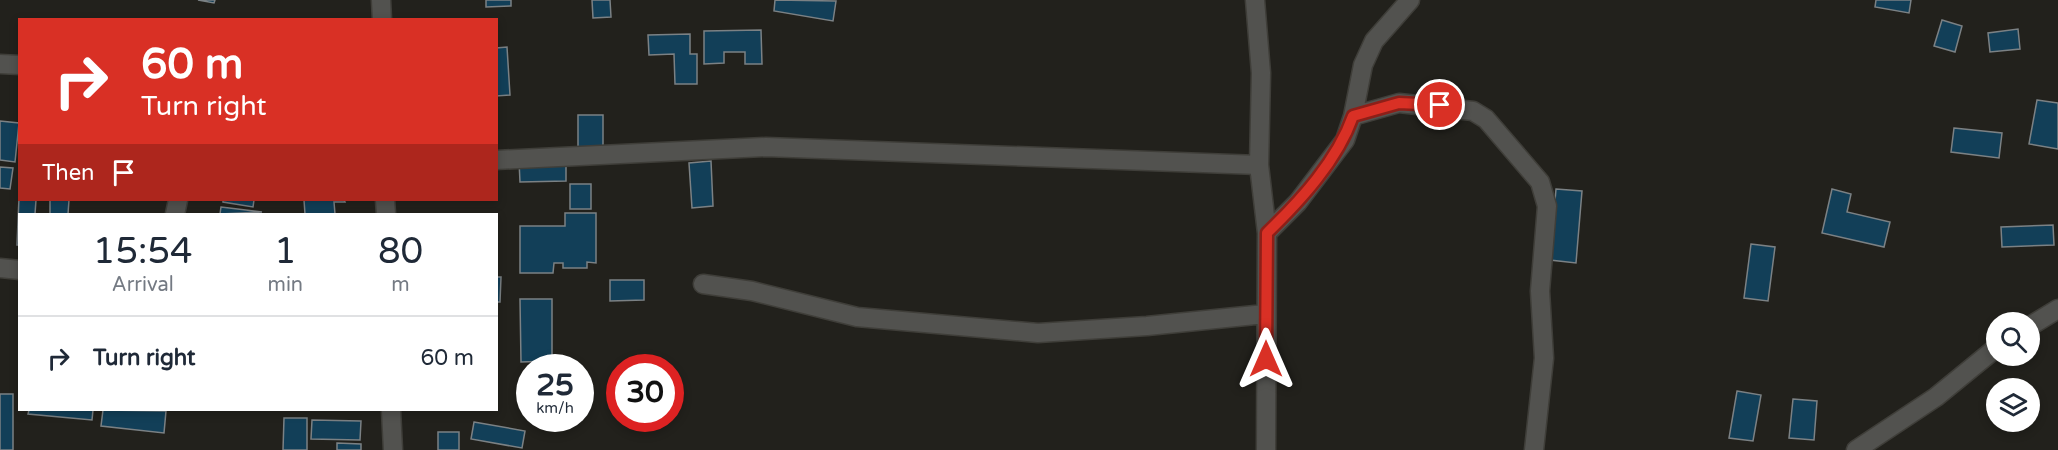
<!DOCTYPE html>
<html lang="en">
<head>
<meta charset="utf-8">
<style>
	body { margin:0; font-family:"Varela Round",sans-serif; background:#f2f2f3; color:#1f2937; height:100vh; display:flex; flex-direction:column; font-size:22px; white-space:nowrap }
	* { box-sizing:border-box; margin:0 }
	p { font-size:20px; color:#747a83 }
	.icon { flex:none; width:33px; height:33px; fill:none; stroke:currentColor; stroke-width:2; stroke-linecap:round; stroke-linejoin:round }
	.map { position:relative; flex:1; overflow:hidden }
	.sheet { position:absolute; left:18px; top:213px; width:480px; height:198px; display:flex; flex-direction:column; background:#fff; border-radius:0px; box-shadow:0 3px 9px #0003 }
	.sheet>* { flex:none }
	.top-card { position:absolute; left:18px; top:18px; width:480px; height:183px; border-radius:0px; box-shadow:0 3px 9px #0003; background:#d93025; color:#fff; overflow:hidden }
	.tools { position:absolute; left:1986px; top:312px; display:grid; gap:12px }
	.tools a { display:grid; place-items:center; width:54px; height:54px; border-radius:50%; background:#fff; box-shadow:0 3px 9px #0003; font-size:30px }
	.speed { position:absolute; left:516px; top:354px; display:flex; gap:12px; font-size:30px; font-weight:700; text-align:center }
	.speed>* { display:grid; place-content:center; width:78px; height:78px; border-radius:50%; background:#fff; box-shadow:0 3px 9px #0003; line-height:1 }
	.speed small { font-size:15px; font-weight:400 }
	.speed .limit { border:9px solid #d22; background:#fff; color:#111 }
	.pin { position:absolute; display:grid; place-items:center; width:51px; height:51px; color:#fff; margin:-26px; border:3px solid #fff; border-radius:50%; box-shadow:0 2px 6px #0007 }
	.me { position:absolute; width:66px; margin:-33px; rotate:0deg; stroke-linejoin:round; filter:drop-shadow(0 0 4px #0008) }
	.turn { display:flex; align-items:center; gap:21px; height:126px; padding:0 24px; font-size:27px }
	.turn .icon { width:78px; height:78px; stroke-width:2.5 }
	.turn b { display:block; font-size:42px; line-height:51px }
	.then { display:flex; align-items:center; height:57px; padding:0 24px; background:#0003; gap:12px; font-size:22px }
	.eta { display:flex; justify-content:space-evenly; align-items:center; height:102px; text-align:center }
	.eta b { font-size:36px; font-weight:600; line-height:42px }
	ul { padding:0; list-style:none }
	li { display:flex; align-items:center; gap:18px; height:84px; padding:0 24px; border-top:2px solid #e0e1e3 }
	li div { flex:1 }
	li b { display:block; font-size:22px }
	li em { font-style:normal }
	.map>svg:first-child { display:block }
	.building { fill:#123f58; stroke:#7b8184; stroke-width:1.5 }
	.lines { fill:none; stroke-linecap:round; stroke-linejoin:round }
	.minor-casing { stroke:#3f3e39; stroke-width:21 }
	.minor { stroke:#52524f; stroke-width:18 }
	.route-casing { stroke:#8d1f18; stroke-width:15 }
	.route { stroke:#d93025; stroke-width:10 }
</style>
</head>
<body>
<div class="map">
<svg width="2058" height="450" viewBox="0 0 2058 450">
	<rect width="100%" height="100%" fill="#22211c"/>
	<path class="building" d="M 198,0 L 215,0 L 214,3 Z
		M 486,0 L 511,0 L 511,6 L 486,7 Z
		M 592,0 L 610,0 L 611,17 L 593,18 Z
		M 775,0 L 836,1 L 833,21 L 774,11 Z
		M 1876,0 L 1911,0 L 1909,13 L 1875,7 Z
		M 1942,20 L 1962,26 L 1955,52 L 1934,46 Z
		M 2018,29 L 2020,49 L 1990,52 L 1988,33 Z
		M 761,30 L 762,64 L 745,64 L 745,52 L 724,52 L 724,63 L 704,64 L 704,31 Z
		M 690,34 L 690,54 L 697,54 L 697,84 L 675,84 L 674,54 L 649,55 L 648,35 Z
		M 507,47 L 510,95 L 496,96 L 496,48 Z
		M 2037,100 L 2058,103 L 2058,149 L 2029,144 Z
		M 578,115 L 603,115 L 603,149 L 578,149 Z
		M 0,121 L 19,123 L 15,162 L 0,160 Z
		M 1954,128 L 2002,133 L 1999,158 L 1951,152 Z
		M 566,159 L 566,181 L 520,182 L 519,161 Z
		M 711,161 L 713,206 L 692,208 L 689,163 Z
		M 0,167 L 13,168 L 10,189 L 0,188 Z
		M 20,174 L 20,200 L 36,200 L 35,214 L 20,214 L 20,245 L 17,245 Z
		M 570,184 L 591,184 L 591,209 L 570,209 Z
		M 1556,189 L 1582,191 L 1576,263 L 1550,260 Z
		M 1832,189 L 1851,194 L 1847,212 L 1890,222 L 1884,247 L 1822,233 Z
		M 50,200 L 69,200 L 68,214 L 50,214 Z
		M 223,200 L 254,200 L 253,207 L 223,202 Z
		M 304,200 L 344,200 L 345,202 L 334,202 L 335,214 L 305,214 Z
		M 221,207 L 262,212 L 220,214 Z
		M 565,213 L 596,213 L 596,263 L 587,262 L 587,268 L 563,268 L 563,263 L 554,263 L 553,273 L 520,273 L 520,226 L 565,226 Z
		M 2053,225 L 2054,245 L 2002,247 L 2001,227 Z
		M 1751,244 L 1775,247 L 1768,301 L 1744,298 Z
		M 496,277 L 501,277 L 500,302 L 496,302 Z
		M 610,280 L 644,280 L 644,300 L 610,301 Z
		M 520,299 L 552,299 L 552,361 L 521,362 Z
		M 1737,391 L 1761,395 L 1753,441 L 1729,438 Z
		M 0,394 L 13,394 L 13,450 L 0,450 Z
		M 1793,399 L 1817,401 L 1814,440 L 1789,438 Z
		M 29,410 L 93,410 L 92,420 L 28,414 Z
		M 103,410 L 166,411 L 164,433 L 101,426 Z
		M 284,418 L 307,418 L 307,450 L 283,450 Z
		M 312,420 L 361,421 L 360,440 L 311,439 Z
		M 474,422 L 525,431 L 522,448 L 471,439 Z
		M 438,432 L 459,432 L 459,450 L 438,450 Z
		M 337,443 L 361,444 L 361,450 L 337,450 Z"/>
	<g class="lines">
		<defs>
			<path id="minor" d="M 381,0 L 382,20
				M 1255,0 L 1261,73 L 1259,165 L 1267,233 L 1266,450
				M 0,64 L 20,65
				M 1353,116 L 1399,103 L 1473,111 L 1486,119 L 1540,182 L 1547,206 L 1540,291 L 1544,358 L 1534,450
				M 496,160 L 766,147 L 1259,165
				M 385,200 L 386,214
				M 175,214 L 178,200
				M 1267,233 L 1298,202 L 1345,140 L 1353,116 L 1363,65 L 1374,41 L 1410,0
				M 0,268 L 20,270
				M 703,284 L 752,291 L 857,317 L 1038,333 L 1147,326 L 1265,314
				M 2030,326 L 2058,309
				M 391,410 L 393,450
				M 1856,450 L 1936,397 L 1996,348"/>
		</defs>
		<use href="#minor" class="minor-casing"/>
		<use href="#minor" class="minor"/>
	</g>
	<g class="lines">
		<defs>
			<path id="route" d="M 1266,359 L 1267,233 C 1301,200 1337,161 1353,116 L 1399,103 L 1440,105"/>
		</defs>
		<use href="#route" class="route-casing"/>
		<use href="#route" class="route"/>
	</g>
</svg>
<div class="tools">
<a><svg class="icon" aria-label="search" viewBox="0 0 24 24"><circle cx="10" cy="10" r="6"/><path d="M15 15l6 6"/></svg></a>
<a><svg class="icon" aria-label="layers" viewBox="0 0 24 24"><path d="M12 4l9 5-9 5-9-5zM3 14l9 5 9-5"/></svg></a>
</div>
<div class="speed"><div>25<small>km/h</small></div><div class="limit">30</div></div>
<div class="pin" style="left:1440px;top:105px;background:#d93025"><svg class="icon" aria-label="arrive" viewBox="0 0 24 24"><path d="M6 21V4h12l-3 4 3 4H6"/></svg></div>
<svg class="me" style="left:1266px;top:359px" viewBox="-20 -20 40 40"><path d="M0-17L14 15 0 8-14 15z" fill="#d93025" stroke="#fff" stroke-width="4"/></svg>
<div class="top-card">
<div class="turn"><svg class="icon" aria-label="right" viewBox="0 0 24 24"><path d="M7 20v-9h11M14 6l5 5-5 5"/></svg><div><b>60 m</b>Turn right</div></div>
<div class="then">Then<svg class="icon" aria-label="arrive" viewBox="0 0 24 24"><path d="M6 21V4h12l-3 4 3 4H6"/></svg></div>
</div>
<section class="sheet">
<div class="eta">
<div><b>15:54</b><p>Arrival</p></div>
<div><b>1</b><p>min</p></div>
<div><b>80</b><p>m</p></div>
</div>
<ul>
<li><svg class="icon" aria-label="right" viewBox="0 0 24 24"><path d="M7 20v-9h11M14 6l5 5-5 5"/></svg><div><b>Turn right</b></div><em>60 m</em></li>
</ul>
</section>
</div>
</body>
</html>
